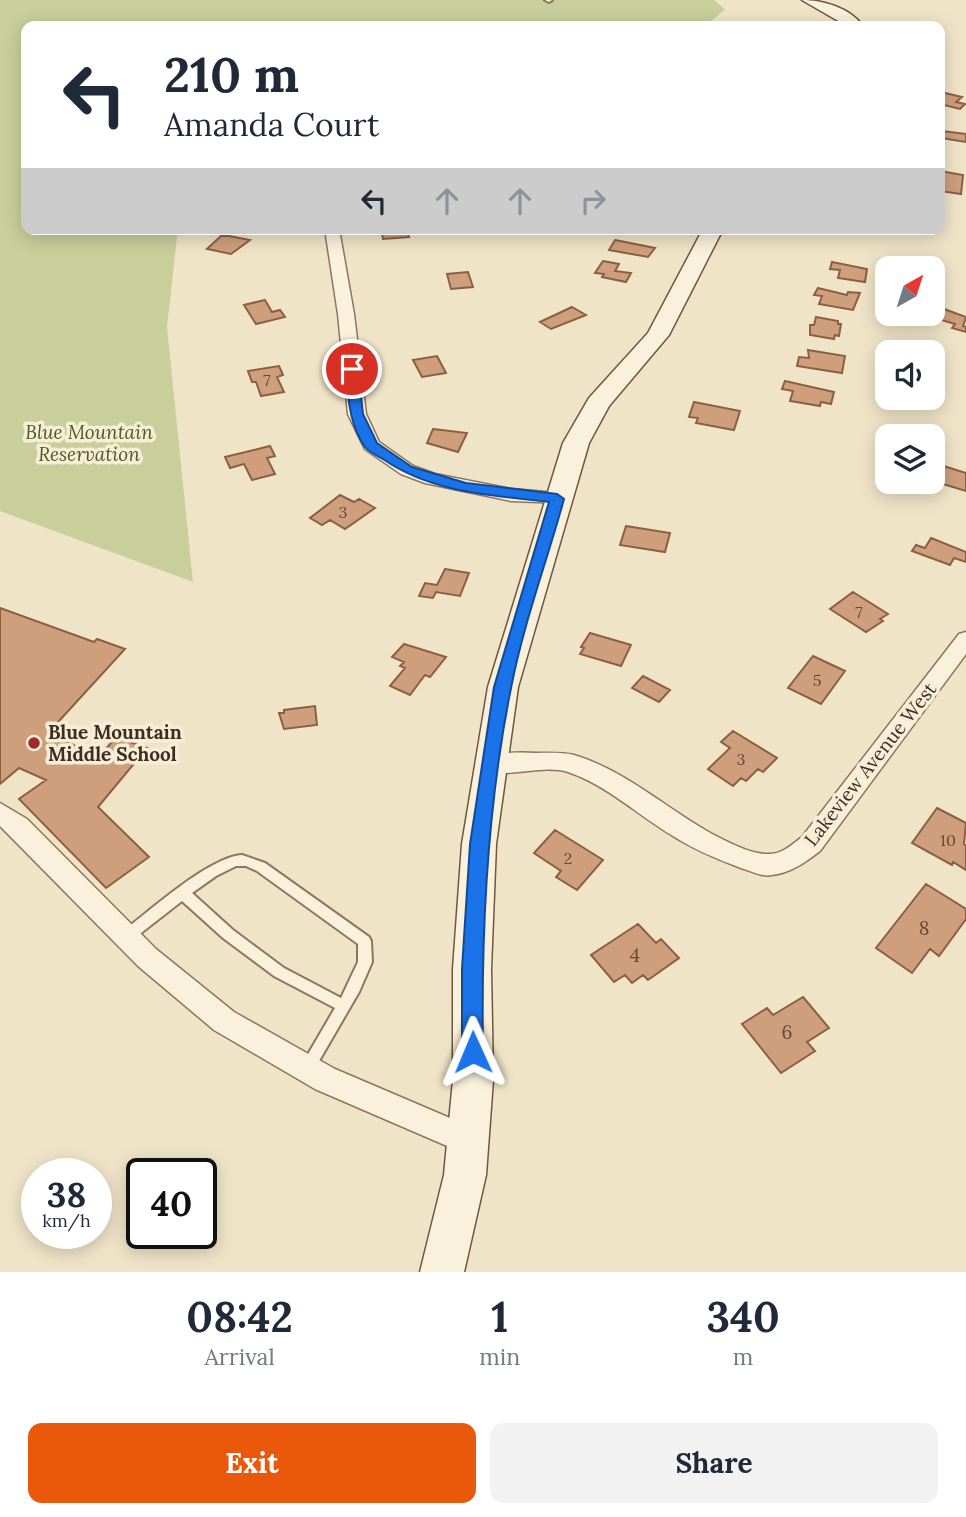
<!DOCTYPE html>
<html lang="en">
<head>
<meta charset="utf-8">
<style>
	body { margin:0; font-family:Lora,serif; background:#f2f2f3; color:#1f2937; height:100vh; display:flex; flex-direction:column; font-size:26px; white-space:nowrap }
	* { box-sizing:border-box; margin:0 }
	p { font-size:23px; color:#747a83 }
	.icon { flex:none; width:38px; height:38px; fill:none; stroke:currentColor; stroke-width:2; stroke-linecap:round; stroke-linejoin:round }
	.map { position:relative; height:1272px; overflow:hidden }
	.panel { display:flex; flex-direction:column; background:#fff; flex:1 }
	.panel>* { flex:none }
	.hud { position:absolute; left:21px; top:21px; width:924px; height:214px; border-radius:14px; box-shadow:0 4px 18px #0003; background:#fff; color:#1f2937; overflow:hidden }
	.needle { width:46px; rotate:39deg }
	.buttons { position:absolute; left:875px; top:256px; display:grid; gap:14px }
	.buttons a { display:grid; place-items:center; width:70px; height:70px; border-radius:14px; background:#fff; box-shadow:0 4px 18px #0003; font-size:35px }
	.speed { position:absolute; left:21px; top:1158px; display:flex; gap:14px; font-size:35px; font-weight:700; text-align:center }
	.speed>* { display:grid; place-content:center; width:91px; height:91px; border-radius:50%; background:#fff; box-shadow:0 4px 18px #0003; line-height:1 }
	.speed small { font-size:18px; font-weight:400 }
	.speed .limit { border:4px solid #111; border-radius:10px; background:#fff; color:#111 }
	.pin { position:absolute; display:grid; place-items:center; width:60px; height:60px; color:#fff; margin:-30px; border:4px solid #fff; border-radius:50%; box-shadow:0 2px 7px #0007 }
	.me { position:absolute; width:77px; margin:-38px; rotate:359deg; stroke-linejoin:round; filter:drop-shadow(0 0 5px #0008) }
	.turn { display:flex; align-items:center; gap:24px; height:147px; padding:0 28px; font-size:32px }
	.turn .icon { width:91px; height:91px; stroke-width:2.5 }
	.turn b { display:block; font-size:49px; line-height:60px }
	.lanes { display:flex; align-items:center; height:66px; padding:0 28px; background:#0003; justify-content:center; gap:35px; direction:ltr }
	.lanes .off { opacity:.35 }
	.eta { display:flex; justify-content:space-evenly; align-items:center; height:119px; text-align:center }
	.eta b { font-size:42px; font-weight:700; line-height:49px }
	.action { display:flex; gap:14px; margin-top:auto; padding:14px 28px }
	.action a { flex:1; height:80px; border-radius:14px; background:#ea580c; color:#fff; font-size:28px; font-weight:700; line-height:80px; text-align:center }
	.action a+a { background:#f2f2f3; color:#1f2937 }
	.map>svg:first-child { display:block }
	.green { fill:#c9cf9b }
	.building { fill:#cf9f7d; stroke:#8d5f41; stroke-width:2 }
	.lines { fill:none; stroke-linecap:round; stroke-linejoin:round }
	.lane-casing { stroke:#8d765c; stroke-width:4 }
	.street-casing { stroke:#8d765c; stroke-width:3 }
	.secondary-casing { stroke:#6f573f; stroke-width:3 }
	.lane { fill:#faf1dc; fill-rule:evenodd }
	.street { fill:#faf1dc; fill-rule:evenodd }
	.secondary { fill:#faf1dc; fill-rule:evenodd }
	.route { fill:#1a73e8; stroke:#114b97; stroke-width:2 }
	.poi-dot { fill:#9e2a2b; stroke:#f7eed8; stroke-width:2.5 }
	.labels { text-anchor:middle; stroke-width:7; stroke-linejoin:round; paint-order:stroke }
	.number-label { font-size:16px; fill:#624a37 }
	.park-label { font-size:19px; font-style:italic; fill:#4d5a26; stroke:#f7eed8 }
	.poi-label { font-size:19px; font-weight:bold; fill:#3d2e20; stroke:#f7eed8; text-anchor:start }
	.street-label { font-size:19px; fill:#3d2e20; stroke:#f7eed8 }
	.near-number-label { font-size:19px; fill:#624a37 }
</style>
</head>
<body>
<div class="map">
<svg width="966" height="1272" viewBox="0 0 966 1272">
	<rect width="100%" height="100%" fill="#f0e4c8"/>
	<path class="green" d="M 0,0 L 714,0 L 725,9 L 706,26 L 26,26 L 26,229 L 178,229 L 167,327 L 193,582 L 0,511 Z"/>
	<path class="building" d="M 945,93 L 962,97 L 956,102 L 965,104 L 960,109 L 940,104 L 940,98 Z
		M 942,131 L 966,134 L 966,142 L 941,138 Z
		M 940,171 L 963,175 L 961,194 L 940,191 Z
		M 381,229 L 407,230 L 409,237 L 383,239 Z
		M 221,236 L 229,236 L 250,240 L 231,254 L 207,249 Z
		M 615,240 L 655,248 L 648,257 L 609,250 Z
		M 603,261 L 619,264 L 615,271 L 631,273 L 626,282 L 602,277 L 604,274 L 595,273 Z
		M 832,262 L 867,269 L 865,282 L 838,278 L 840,270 L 830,269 Z
		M 468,272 L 473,287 L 451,289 L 447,274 Z
		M 818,288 L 847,295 L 848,292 L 860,293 L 853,310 L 819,304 L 822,296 L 814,295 Z
		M 265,300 L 272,312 L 280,310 L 285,317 L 256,324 L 244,305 Z
		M 572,307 L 586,315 L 551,329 L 540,322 Z
		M 944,309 L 966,317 L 963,326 L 966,327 L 966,332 L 952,328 L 955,324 L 938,319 Z
		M 816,317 L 838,321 L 838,324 L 841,324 L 839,336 L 835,335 L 834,339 L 810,335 L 810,325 L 814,325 Z
		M 808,350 L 845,356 L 842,373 L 797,366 L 799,357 L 809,358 Z
		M 437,356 L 446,373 L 422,377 L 413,360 Z
		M 279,366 L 283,375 L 277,377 L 284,392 L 261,396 L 256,382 L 252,382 L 248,371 Z
		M 785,381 L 834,392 L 831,404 L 821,402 L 820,406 L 790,401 L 793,391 L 782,389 Z
		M 694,402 L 740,411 L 734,430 L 696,423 L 698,418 L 689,417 Z
		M 433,429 L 467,433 L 458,452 L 427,443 Z
		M 270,446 L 275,456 L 267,458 L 275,474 L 252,480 L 244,464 L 230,468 L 225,457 Z
		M 934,463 L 966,473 L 966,491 L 933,481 Z
		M 340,495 L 354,502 L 359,499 L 375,508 L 345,529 L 330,520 L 322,525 L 310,518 Z
		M 626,526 L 670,533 L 665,552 L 620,545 Z
		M 931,538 L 966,552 L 966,562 L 954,558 L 950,565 L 912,551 L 916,545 L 925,548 Z
		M 445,569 L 469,573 L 460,596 L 436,592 L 433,598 L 419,596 L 425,583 L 437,585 Z
		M 853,592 L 888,614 L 880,619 L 883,621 L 866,632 L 830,609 Z
		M 0,608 L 94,642 L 97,639 L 125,649 L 48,733 L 99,757 L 116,737 L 147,748 L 98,807 L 149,857 L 106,888 L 19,799 L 46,780 L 19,768 L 0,784 Z
		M 590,633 L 631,645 L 621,666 L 580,654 L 584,648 L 581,647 Z
		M 404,644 L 446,657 L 430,677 L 425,675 L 410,695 L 390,686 L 405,668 L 400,666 L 404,662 L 392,657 Z
		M 813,656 L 845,671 L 821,704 L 788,688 Z
		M 643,676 L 670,690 L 659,702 L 632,688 Z
		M 315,706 L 317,725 L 284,729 L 279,713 L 284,713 L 284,710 Z
		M 733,731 L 777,758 L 763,772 L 758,769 L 746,781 L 741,778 L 733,786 L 708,769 L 730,748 L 721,742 Z
		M 937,808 L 966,823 L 964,844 L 966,846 L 966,870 L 953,862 L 952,865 L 912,843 Z
		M 555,830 L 603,860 L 577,890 L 556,877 L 561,871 L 534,853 Z
		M 926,884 L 966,909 L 966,919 L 939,956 L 930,949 L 912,973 L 876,948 Z
		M 638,924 L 656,943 L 661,939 L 679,958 L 648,980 L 643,975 L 632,983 L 625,975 L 614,982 L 591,955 Z
		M 803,997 L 829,1028 L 807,1042 L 815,1051 L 781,1073 L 742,1024 L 767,1008 L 773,1015 Z"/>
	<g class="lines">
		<defs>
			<path id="lane" d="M 545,0 L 552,0 L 549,2 Z
				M 242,855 L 265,863 L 369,937 L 371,941 L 372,962 L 359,992 L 312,1073 L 307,1075 L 302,1073 L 300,1068 L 335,1008 L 274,976 L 223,938 L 182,901 L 132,940 L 127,942 L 122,940 L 120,936 L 122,932 C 150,911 209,857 242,855 ZM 236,866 L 246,866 L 257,871 L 358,944 L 358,962 L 341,998 L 284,968 L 233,930 L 192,893 L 216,876 Z"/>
			<path id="street" d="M 325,229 L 339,229 L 354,314 L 366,414 L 379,442 L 413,466 L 435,474 L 511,489 L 557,493 L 566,499 L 564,503 L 511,501 L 425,483 L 401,474 L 365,449 L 348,414 L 338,314 Z
				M 966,632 L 966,654 L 820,851 C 806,862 790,873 772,875 C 762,877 751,871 741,868 C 717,859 695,850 673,836 C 639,816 607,785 568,772 C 541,764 509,779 483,770 L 479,764 L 483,758 C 500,752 519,752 536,753 C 548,753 562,752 574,755 C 625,770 668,810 714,835 C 730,843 752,855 770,854 C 782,854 793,844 802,837 L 959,634 Z
				M 0,803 L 27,819 L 156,949 L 234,1012 L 335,1069 L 478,1130 L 483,1140 L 478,1150 L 468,1155 L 315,1089 L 214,1030 L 138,966 L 0,826 Z"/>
			<path id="secondary" d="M 802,0 C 823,0 850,8 863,26 L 847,26 Z
				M 703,229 L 723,229 L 669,335 L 609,406 L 589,443 L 518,687 L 496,844 L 491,969 L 493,1080 L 486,1175 L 464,1272 L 420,1272 L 444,1175 L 453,1080 L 453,969 L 462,844 L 488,687 L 563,443 L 589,398 L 648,333 Z"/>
		</defs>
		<use href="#lane" class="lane-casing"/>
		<use href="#street" class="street-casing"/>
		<use href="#secondary" class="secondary-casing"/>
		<use href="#lane" class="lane"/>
		<use href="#street" class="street"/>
		<use href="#secondary" class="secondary"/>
	</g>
	<path class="route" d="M 352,365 L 358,369 L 363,414 L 377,443 L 412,467 L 466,483 L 557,494 L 564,499 C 547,561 523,625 511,688 C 487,807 481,931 483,1052 L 480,1059 L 473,1062 L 465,1059 L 462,1052 L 462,969 L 470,844 L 494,687 L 549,502 C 491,495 432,493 383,459 C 377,456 369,452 365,447 C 349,425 348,395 345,369 Z"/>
	<circle class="poi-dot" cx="34" cy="743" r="7"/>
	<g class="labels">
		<g class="number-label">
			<text x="267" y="386">7</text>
			<text x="343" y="518">3</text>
			<text x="859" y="618">7</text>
			<text x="817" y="686">5</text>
			<text x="741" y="765">3</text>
			<text x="948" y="846">10</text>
			<text x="568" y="864">2</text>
		</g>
		<g class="park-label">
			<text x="89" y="439">Blue Mountain<tspan x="89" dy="22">Reservation</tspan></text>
		</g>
		<g class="poi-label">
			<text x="48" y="739">Blue Mountain<tspan x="48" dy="22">Middle School</tspan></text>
		</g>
		<g class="street-label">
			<text transform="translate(870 764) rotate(-52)" y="7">Lakeview Avenue West</text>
		</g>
		<g class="near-number-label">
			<text x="924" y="935">8</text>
			<text x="635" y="962">4</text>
			<text x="787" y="1039">6</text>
		</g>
	</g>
</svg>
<div class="buttons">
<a><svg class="needle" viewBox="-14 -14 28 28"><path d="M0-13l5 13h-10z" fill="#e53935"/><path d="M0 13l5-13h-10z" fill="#747a83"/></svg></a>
<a><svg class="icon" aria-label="sound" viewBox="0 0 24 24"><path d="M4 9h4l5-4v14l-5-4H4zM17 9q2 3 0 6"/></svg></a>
<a><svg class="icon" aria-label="layers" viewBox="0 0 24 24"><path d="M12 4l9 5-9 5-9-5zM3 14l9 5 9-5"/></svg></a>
</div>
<div class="speed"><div>38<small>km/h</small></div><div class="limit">40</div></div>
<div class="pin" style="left:352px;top:369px;background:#d93025"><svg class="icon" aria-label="arrive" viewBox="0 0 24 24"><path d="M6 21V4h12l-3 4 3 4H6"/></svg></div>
<svg class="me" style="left:473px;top:1052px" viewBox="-20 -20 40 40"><path d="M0-17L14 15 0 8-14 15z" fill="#1a73e8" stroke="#fff" stroke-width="4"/></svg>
<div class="hud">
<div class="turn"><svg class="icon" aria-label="left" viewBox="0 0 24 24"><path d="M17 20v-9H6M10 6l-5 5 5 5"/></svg><div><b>210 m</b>Amanda Court</div></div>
<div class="lanes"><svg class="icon" aria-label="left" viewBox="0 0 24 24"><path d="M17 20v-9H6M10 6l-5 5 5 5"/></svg><svg class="icon off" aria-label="ahead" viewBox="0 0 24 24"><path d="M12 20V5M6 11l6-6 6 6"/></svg><svg class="icon off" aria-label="ahead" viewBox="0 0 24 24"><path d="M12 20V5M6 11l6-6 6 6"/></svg><svg class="icon off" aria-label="right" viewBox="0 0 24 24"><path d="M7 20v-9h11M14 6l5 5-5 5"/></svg></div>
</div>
</div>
<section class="panel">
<div class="eta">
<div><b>08:42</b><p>Arrival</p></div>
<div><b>1</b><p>min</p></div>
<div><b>340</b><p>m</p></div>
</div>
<div class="action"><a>Exit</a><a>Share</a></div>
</section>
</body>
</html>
